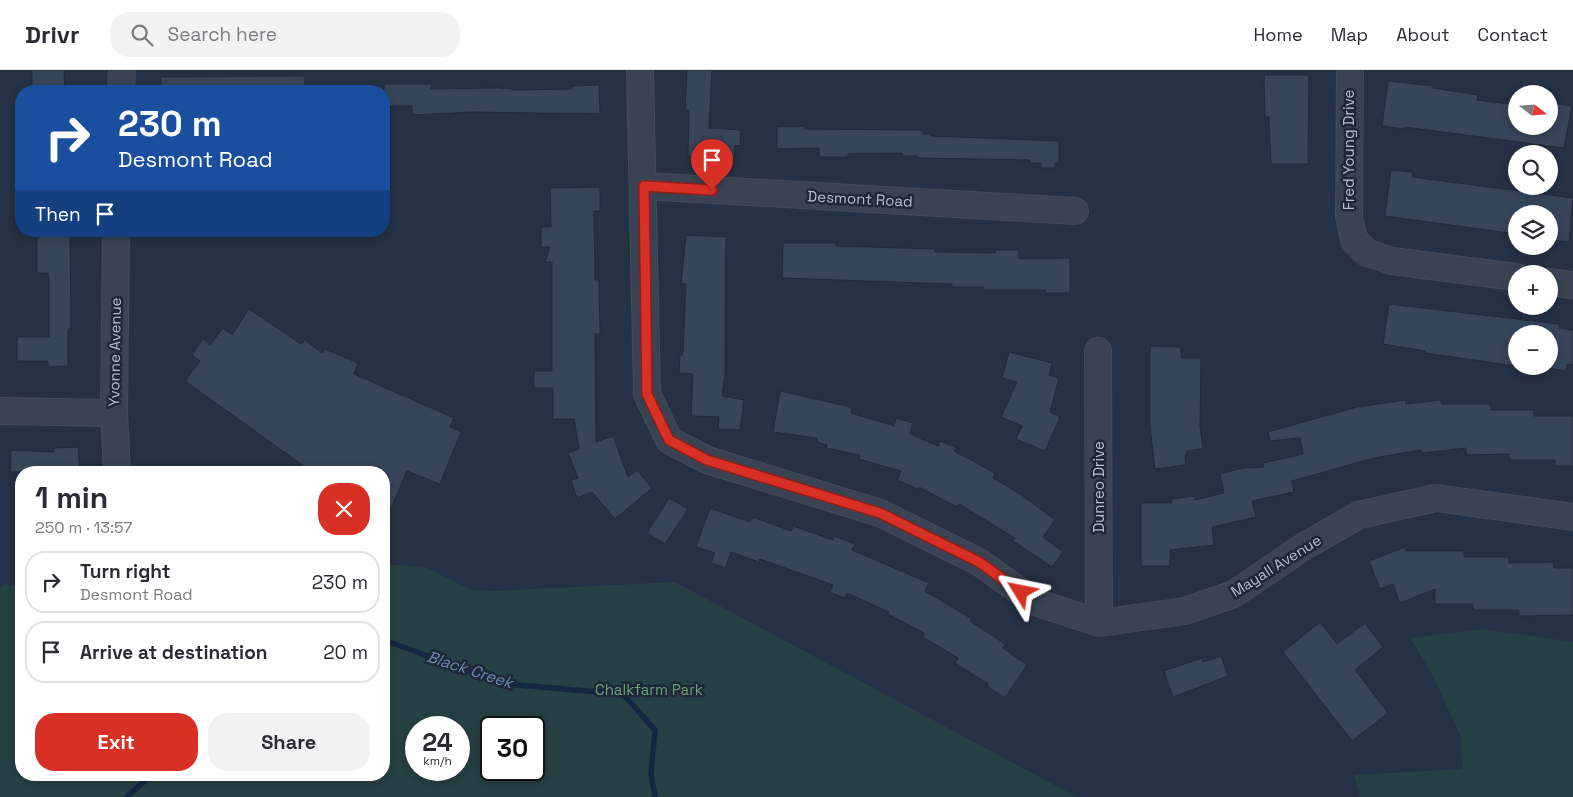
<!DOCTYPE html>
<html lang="en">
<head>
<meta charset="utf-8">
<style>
	body { margin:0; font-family:"Space Grotesk",sans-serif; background:#f2f2f3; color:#2b2b33; height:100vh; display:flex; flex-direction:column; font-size:19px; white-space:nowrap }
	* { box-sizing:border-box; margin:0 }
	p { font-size:16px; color:#7c7c81 }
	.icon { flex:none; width:28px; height:28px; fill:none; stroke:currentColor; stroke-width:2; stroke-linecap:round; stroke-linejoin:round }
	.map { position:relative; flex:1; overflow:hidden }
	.details { position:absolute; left:15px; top:396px; width:375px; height:315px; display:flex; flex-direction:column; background:#fff; border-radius:20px; box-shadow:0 2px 8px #0003 }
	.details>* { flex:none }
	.guide { position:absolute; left:15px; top:15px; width:375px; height:152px; border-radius:20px; box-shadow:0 2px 8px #0003; background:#1a4fa0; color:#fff; overflow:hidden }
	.needle { width:32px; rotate:107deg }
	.controls { position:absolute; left:1508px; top:15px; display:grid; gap:10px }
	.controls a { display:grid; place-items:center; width:50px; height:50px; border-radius:50%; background:#fff; box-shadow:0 2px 8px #0003; font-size:25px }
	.speed { position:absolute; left:405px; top:646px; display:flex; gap:10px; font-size:25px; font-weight:700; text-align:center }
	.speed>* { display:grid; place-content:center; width:65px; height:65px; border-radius:50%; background:#fff; box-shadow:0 2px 8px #0003; line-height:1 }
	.speed small { font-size:12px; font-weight:400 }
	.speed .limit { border:2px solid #111; border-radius:8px; background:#fff; color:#111 }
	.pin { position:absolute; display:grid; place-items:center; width:42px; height:42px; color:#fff; margin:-51px -21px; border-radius:50% 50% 50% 0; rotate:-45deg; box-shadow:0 0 5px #0007 }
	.pin .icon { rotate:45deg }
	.me { position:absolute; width:55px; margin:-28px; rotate:305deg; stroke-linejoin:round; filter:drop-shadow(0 0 4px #0008) }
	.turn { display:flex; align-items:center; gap:18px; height:105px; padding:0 20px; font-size:22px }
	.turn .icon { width:65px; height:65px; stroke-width:2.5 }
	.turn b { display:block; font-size:35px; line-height:42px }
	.then { display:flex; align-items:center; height:48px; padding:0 20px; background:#0003; gap:10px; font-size:19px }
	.round { display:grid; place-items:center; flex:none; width:52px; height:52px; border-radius:20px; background:#f2f2f3 }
	.summary { display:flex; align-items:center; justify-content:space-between; height:85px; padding:0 20px }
	h1 { font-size:30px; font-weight:600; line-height:38px }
	.primary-button { display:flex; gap:10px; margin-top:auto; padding:10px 20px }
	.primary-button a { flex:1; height:58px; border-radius:20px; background:#d93025; color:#fff; font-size:20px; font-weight:600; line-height:58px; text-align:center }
	.primary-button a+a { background:#f2f2f3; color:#2b2b33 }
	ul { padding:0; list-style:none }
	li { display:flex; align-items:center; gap:15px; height:62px; margin:0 10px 8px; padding:0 10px; border:2px solid #e1e1e2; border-radius:20px }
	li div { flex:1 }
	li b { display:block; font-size:19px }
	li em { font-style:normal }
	header { display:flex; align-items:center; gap:30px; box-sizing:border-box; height:70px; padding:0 25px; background:#fff; border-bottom:1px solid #e1e1e2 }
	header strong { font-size:24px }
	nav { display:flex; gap:28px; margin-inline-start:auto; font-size:18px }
	.search { width:350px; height:45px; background:#f2f2f3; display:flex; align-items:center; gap:12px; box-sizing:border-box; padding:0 18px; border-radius:20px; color:#7c7c81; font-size:19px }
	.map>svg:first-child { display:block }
	.green { fill:#274044; fill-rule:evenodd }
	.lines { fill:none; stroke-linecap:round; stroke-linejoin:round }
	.stream { stroke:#162743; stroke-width:5.5 }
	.building { fill:#37455a; stroke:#202a3a }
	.minor-casing { stroke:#434c5c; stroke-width:28 }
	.minor { stroke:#394353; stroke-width:26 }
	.route-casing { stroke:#8d1f18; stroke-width:12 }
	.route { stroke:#d93025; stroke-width:9 }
	.labels { text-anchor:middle; stroke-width:5; stroke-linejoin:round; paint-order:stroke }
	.street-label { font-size:15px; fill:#b7becd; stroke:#1e2838 }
	.park-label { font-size:15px; fill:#6c9f7a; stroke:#1e2838 }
	.water-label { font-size:16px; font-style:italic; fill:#6e87ae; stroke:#1e2838 }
</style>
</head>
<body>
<header>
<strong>Drivr</strong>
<div class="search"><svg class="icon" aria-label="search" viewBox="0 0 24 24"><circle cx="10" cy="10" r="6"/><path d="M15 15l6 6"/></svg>Search here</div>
<nav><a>Home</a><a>Map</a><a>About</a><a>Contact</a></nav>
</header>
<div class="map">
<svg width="1573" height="727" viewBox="0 0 1573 727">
	<rect width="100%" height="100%" fill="#253144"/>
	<path class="green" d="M 384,494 L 425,497 L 471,520 L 494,521 L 675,512 L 1077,727 L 0,727 L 0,517 L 5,514 L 21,518 L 21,705 L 384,705 ZM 416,658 L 459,658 L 459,700 L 416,700 ZM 491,658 L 534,658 L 534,700 L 491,700 Z
		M 1482,559 L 1573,572 L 1573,727 L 1360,727 L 1354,705 L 1462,699 L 1461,667 L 1432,604 L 1410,568 Z"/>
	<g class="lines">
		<path class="stream" d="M 384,570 L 505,614 L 623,624 L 655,660 L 651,704 L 655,727
			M 126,727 L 152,705"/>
	</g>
	<path class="building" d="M 32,0 L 64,0 L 65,21 L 32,21 Z
		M 687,0 L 712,0 L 709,58 L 741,60 L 740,76 L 735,75 L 734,88 L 688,86 L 689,46 L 688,40 L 685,40 Z
		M 1264,5 L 1309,5 L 1308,94 L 1271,94 L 1269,47 L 1265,47 Z
		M 305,6 L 305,21 L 161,21 L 161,7 Z
		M 1388,11 L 1433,16 L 1433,18 L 1478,25 L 1477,30 L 1516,35 L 1516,56 L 1549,56 L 1549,35 L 1556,36 L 1556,34 L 1572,36 L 1564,78 L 1405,57 L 1405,59 L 1382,56 Z
		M 384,14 L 431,14 L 431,19 L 498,18 L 512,19 L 512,20 L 572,19 L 572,16 L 599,15 L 600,44 L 473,42 L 412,45 L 412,36 L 384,36 Z
		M 804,56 L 804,59 L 923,60 L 923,64 L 931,64 L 931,66 L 1059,71 L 1059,93 L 1055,93 L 1055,98 L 1041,98 L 1041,93 L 1030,93 L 1030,90 L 917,88 L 917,86 L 902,86 L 902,83 L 848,84 L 848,87 L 819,87 L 819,78 L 777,79 L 777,57 Z
		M 1391,100 L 1413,102 L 1412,107 L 1573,128 L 1569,172 L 1549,170 L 1549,144 L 1516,144 L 1516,164 L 1385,146 Z
		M 600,117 L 600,141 L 594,141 L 595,210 L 599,210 L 600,264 L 595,264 L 596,372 L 613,366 L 628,407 L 637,400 L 652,418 L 615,449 L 592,422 L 577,428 L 571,410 L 578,408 L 568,383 L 579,379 L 574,349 L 553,349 L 553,318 L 534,318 L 534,301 L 552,301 L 552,192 L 545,192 L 550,177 L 541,177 L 541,157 L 551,157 L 550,118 Z
		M 37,161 L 70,161 L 71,259 L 68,259 L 68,296 L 48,297 L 48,291 L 17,291 L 17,267 L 49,267 L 49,209 L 48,203 L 37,203 Z
		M 686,165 L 726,167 L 725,304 L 722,326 L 744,330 L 740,360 L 718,359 L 719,347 L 691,346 L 693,304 L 679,303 L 680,285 L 682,285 L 683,281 L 686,214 L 681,214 Z
		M 783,173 L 836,173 L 836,176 L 935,179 L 935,182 L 995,183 L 995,180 L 1019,180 L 1019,189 L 1070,188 L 1070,223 L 1046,223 L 1046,220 L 983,220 L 984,217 L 952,217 L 952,214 L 782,208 Z
		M 1389,234 L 1559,254 L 1559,258 L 1573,260 L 1573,295 L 1567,294 L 1566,301 L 1549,298 L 1549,264 L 1516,264 L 1516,296 L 1425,283 L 1425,281 L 1383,274 Z
		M 249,239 L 301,274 L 305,270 L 322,283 L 325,279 L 358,293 L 354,304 L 454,348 L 450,357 L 461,362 L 440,414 L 407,401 L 384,455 L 384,402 L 312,402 L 185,311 L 200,291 L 192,285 L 203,269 L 210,275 L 223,258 L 232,265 Z
		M 1150,276 L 1181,277 L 1181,288 L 1201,288 L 1200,356 L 1203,379 L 1187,381 L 1187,385 L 1185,385 L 1186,395 L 1155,399 L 1150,357 Z
		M 1009,282 L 1052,293 L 1049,305 L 1059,308 L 1050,342 L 1060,347 L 1045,381 L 1016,369 L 1022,356 L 1001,347 L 1017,312 L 1002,308 Z
		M 780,321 L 846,336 L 852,338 L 851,343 L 894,356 L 896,348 L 913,353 L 910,364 L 938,376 L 940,371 L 957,378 L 954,381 L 995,403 L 993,408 L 1023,426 L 1055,450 L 1043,467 L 1063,482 L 1052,497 L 1013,471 L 1015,468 L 959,434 L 957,437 L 919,417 L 918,419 L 897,410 L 901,401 L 859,389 L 860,385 L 826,378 L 827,375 L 817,372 L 817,368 L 773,362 Z
		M 1405,330 L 1406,334 L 1441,330 L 1442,334 L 1491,334 L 1491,340 L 1534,340 L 1534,346 L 1573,346 L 1573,396 L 1555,396 L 1555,390 L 1509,390 L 1509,384 L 1466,385 L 1466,378 L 1422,383 L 1421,380 L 1374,388 L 1292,411 L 1294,422 L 1252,431 L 1256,447 L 1212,457 L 1214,475 L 1170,480 L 1170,496 L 1141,496 L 1141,433 L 1172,433 L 1171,429 L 1195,426 L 1195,430 L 1224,423 L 1220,404 L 1243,398 L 1264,397 L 1263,393 L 1303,384 L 1300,368 L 1270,371 L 1268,362 L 1357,337 Z
		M 78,377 L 80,402 L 10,402 L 11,380 L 54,382 L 53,378 Z
		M 669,428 L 688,439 L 665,474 L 647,463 Z
		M 710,438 L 750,452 L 753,447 L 791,461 L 793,456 L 833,470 L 834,466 L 855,474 L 852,480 L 929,513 L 925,521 L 972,549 L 970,551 L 1005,574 L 1003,578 L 1027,595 L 1005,628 L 987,616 L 988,614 L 955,593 L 958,588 L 923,567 L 924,563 L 888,544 L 889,542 L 847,523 L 845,528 L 830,522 L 833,515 L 760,489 L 759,492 L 731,482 L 725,498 L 711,493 L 715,483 L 696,477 Z
		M 1405,477 L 1406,481 L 1464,481 L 1464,487 L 1509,487 L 1509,493 L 1554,492 L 1554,498 L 1573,498 L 1573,545 L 1519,546 L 1519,540 L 1473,540 L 1473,534 L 1435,534 L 1435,519 L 1400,533 L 1393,514 L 1380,519 L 1369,491 Z
		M 1320,552 L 1337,574 L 1365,553 L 1383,577 L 1355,600 L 1388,643 L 1352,671 L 1283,582 Z
		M 1221,586 L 1228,606 L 1173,627 L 1164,601 L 1202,588 L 1203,592 Z"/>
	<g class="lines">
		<defs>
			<path id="minor" d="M 640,0 L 647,324 L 669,370 L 707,390 L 880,443 L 979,492 L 1035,532 L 1099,553 L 1185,541 L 1234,524 L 1303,477 L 1359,445 L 1436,428 L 1573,447
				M 1350,0 L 1349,146 L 1354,170 L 1367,183 L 1392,191 L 1516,207
				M 121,21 L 122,0
				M 644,116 L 1075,141
				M 116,161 L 114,343 L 117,402
				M 1549,212 L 1573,215
				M 1098,281 L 1099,553
				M 0,341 L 114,343"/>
		</defs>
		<use href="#minor" class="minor-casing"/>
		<use href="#minor" class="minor"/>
	</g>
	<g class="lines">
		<defs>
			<path id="route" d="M 712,120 L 644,116 L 647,324 L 669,370 L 707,390 L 880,443 L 979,492 L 1021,522"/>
		</defs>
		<use href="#route" class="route-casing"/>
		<use href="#route" class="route"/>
	</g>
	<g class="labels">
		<g class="street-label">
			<text transform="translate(1349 80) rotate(-90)" y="5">Fred Young Drive</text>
			<text transform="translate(860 129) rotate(3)" y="5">Desmont Road</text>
			<text transform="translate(115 282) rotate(-89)" y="5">Yvonne Avenue</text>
			<text transform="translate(1099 417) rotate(-90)" y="5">Dunreo Drive</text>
			<text transform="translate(1276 496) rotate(-32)" y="5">Mayall Avenue</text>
		</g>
		<g class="park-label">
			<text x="649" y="625">Chalkfarm Park</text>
		</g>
		<g class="water-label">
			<text transform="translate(470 599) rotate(18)" y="6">Black Creek</text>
		</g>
	</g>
</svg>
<div class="controls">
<a><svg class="needle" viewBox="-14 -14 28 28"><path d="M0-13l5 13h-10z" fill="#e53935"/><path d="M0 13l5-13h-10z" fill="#7c7c81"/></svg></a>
<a><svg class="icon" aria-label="search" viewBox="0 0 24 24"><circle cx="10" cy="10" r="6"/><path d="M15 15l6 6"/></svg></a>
<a><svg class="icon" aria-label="layers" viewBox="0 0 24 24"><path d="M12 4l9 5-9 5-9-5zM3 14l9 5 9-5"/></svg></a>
<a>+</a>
<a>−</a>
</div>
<div class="speed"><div>24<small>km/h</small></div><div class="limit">30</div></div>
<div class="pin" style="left:712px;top:120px;background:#d93025"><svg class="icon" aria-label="arrive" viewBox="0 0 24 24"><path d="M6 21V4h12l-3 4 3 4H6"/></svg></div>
<svg class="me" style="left:1021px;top:522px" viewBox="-20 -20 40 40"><path d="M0-17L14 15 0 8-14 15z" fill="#d93025" stroke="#fff" stroke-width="4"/></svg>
<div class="guide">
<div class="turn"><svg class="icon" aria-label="right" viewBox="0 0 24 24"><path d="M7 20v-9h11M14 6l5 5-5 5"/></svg><div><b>230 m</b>Desmont Road</div></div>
<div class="then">Then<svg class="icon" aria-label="arrive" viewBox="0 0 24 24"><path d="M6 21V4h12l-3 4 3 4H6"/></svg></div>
</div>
<section class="details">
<div class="summary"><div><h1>1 min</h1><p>250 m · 13:57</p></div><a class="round" style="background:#d93025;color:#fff"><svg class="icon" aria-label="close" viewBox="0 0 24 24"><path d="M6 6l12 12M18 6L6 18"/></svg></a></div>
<ul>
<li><svg class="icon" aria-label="right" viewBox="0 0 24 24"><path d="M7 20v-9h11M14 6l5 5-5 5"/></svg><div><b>Turn right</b><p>Desmont Road</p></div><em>230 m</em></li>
<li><svg class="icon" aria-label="arrive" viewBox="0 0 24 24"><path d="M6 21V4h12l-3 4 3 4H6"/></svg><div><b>Arrive at destination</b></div><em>20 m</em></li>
</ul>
<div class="primary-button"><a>Exit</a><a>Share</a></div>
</section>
</div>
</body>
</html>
